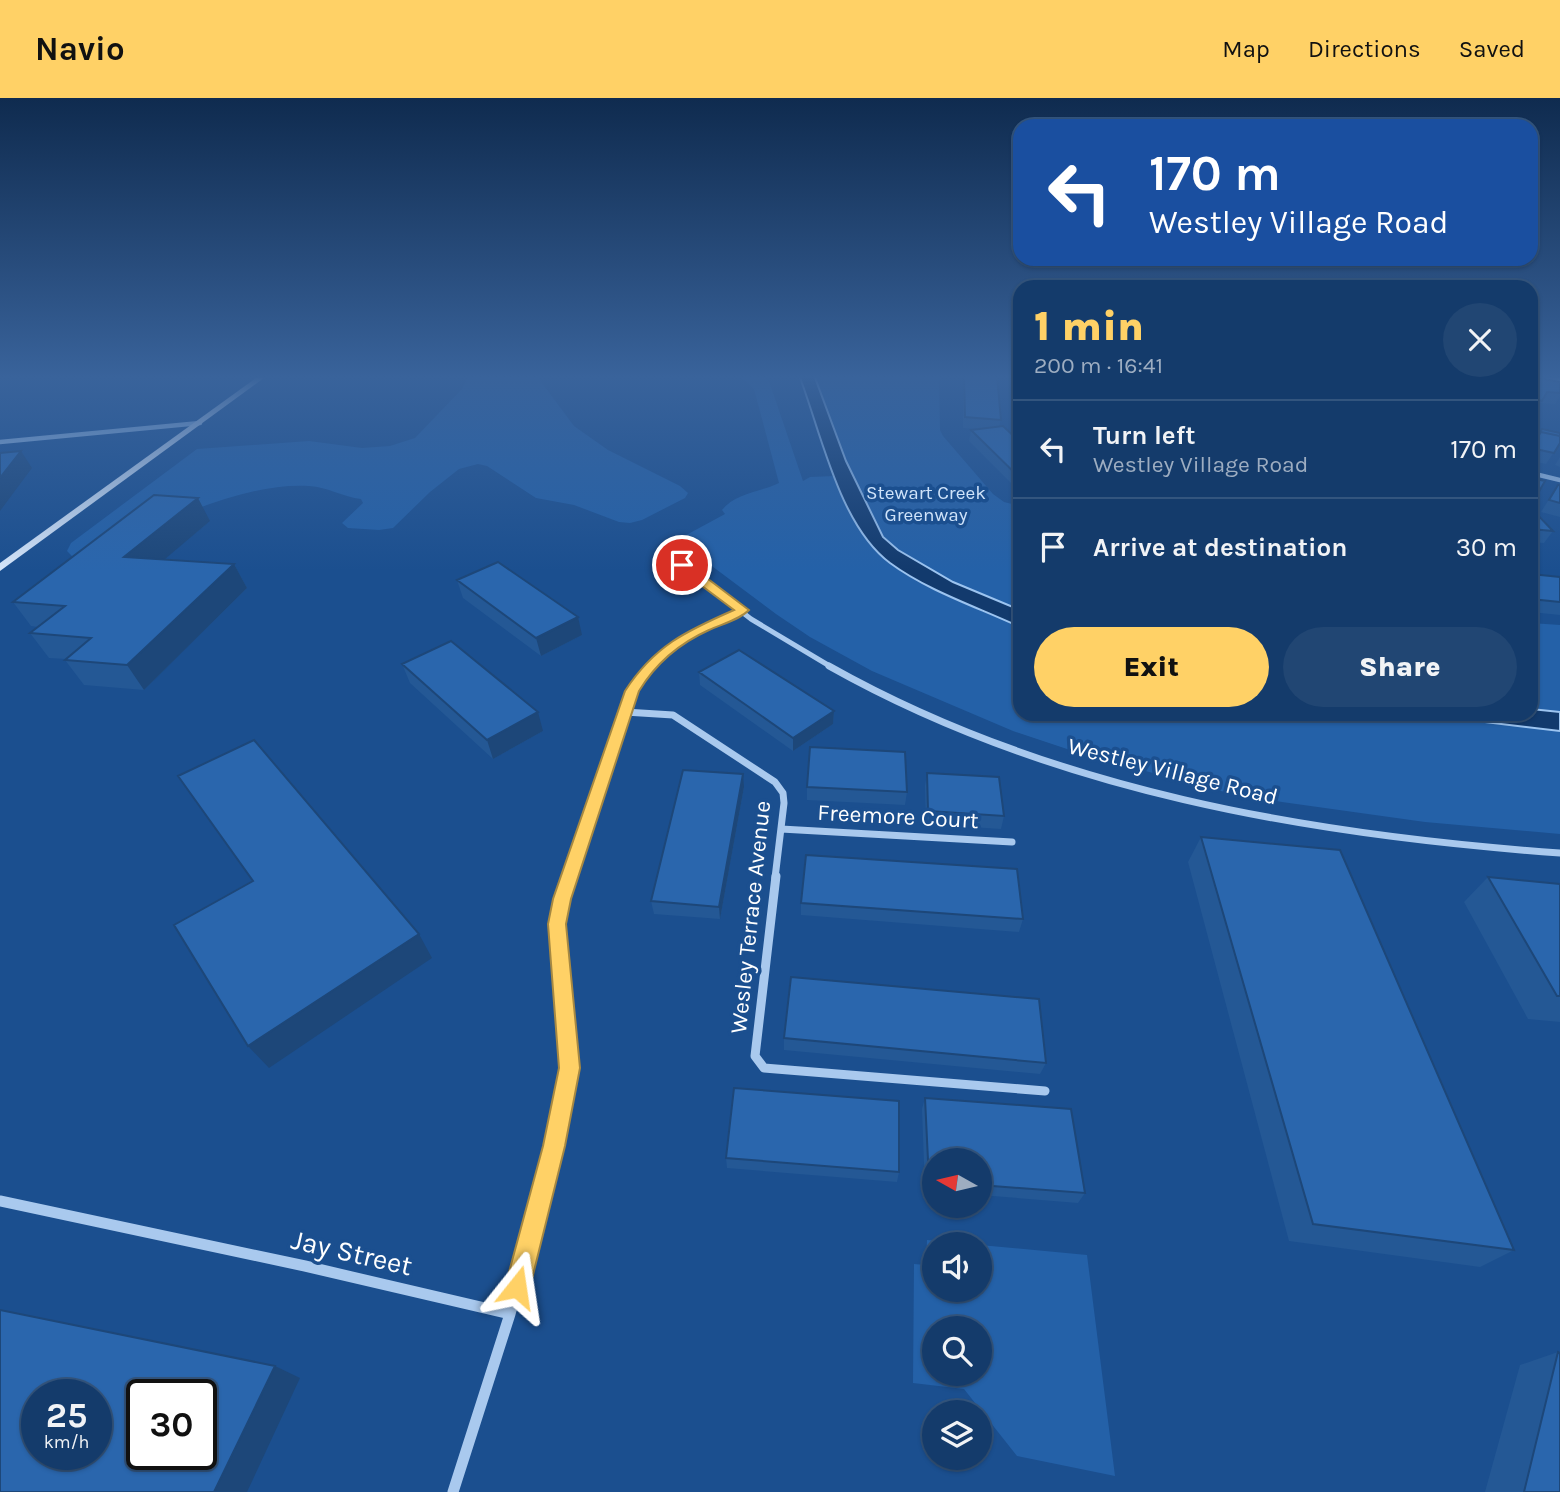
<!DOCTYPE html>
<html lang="en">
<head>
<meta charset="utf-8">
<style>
	body { margin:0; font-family:Karla,sans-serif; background:#214673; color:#f1f3f6; height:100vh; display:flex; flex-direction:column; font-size:26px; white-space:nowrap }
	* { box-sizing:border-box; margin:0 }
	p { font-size:23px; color:#9dadc1 }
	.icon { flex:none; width:38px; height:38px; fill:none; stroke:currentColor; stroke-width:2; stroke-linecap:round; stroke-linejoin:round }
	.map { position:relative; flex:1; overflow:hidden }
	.drawer { position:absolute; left:1013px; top:182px; width:525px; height:441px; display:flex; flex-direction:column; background:#143b6b; border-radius:21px; box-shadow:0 2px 5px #0004,0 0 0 2px #33557e }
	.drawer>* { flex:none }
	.banner { position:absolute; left:1013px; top:21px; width:525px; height:147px; border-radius:21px; box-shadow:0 2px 5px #0004,0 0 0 2px #33557e; background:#1a4fa0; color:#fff; overflow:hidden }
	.needle { width:46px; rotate:278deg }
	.tools { position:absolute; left:922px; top:1050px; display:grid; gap:14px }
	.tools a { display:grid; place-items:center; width:70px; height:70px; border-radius:50%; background:#143b6b; box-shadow:0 2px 5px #0004,0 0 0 2px #33557e; font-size:35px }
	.speed { position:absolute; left:21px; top:1281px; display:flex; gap:14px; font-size:35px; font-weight:700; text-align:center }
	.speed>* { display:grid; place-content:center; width:91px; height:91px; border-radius:50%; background:#143b6b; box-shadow:0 2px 5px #0004,0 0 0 2px #33557e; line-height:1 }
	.speed small { font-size:18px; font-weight:400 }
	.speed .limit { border:4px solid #111; border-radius:10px; background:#fff; color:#111 }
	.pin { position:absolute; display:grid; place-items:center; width:60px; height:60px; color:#fff; margin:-30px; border:4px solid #fff; border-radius:50%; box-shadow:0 2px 7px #0007 }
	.me { position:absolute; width:77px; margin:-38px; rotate:15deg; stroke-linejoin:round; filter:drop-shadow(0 0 5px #0008) }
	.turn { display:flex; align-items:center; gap:24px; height:147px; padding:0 21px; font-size:32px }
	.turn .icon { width:91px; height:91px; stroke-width:2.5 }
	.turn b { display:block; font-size:49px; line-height:60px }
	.round { display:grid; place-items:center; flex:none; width:74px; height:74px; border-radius:37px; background:#214673 }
	.overview { display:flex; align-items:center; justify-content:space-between; height:119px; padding:0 21px }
	h1 { font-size:42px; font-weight:800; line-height:52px; color:#ffd166 }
	.primary-button { display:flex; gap:14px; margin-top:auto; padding:14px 21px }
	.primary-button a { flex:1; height:80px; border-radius:42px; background:#ffd166; color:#111; font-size:28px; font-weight:800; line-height:80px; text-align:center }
	.primary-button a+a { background:#214673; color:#f1f3f6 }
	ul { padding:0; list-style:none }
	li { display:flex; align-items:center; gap:21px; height:98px; padding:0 21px; border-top:2px solid #33557e }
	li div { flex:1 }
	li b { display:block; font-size:26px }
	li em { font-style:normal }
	header { display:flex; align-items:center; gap:42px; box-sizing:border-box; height:98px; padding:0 35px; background:#ffd166; color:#111 }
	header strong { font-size:33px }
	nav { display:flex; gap:38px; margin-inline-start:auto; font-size:24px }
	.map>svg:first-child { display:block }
	.green { fill:#2461a8; fill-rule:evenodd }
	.water { fill:#123a6d; stroke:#9cc4f0; stroke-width:2 }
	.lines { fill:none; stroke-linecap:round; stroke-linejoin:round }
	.street-far4 { stroke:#a9c9ee; stroke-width:4.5 }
	.street-far3 { stroke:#a9c9ee; stroke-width:5 }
	.street-far2 { stroke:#a9c9ee; stroke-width:7 }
	.street-far1 { stroke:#a9c9ee; stroke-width:9 }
	.street { stroke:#a9c9ee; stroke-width:11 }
	.secondary { fill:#d6e6fa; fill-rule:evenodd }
	.wall { fill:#245895 }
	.shaded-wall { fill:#1d4779 }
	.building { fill:#2a66ad; stroke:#1d4779; stroke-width:2; fill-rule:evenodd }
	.route { fill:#ffd166; stroke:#a68842; stroke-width:2 }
	.labels { text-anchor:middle; stroke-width:7; stroke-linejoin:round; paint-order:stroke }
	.far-park-label { font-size:19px; fill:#cfe3fa; stroke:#1b4f8f }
	.street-label { font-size:23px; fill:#fff; stroke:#1b4f8f }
	.near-street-label { font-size:28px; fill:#fff; stroke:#1b4f8f }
</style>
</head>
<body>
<header>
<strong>Navio</strong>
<nav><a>Map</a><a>Directions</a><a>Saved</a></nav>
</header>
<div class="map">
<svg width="1560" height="1394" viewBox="0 0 1560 1394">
	<rect width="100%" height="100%" fill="#1b4f8f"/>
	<path class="green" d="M 469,277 L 536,277 L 574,328 L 608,352 L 680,388 L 688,395 L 685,400 L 642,422 L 630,425 L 619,424 L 574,407 L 536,400 L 487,368 L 478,366 L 459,371 L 430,394 L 393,430 L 379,432 L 348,430 L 342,425 L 363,405 L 361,401 C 343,399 328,389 309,388 C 238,383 142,435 76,462 L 67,453 L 71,445 L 197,351 L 309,343 L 362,350 L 390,348 L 415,340 L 462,291 Z
		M 739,277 L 763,277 L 769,283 L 803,383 L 810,379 L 835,378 C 848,408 863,441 889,464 C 919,491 983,512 1020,529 L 1020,616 L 1531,616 L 1531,525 L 1560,527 L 1560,736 L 1425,724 L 1282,704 L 1215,692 L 1076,654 L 1013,633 L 872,573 L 810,539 L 776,516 L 677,442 L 725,416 L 722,412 C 735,395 761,394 779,385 L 754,291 Z
		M 805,277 L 943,277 L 939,282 L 940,332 L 943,338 L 993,396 L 1004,404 L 1020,408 L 1020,520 L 954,494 L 885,447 Z
		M 927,1142 L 971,1146 L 934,1146 L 934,1192 L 980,1192 L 980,1147 L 1087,1157 L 1115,1378 L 1017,1358 L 964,1291 L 913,1285 L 914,1166 L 926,1167 ZM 934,1230 L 980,1230 L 980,1276 L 934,1276 Z"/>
	<path class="water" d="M 799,277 L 814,277 L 846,363 L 883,439 L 898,452 L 953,484 L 1020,512 L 1020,529 C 977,509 928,493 890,465 C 839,427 821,334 799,277 Z
		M 1531,611 L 1560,614 L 1560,633 L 1419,616 L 1531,616 Z"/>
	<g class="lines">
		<path class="street-far4" d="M 1540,277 L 1560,282
			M 0,344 L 200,325
			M 1531,375 L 1560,382"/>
		<path class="street-far3" d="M 662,452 L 751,521 L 833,570
			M 650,570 L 680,544 L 742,512"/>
		<path class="street-far2" d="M 829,568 C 1051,693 1309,737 1560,755
			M 625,614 L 673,617 L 775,684 L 783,695 L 784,705 L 775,780
			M 781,731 L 1012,744
			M 569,780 L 632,593 L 651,568"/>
		<path class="street-far1" d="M 776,778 L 755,958 L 764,970 L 1045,993
			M 555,1049 C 562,1017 571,982 570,949 C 569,888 549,839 570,778"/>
		<path class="street" d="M 0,1103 L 305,1168 L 510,1216 L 453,1394
			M 510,1216 L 555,1048"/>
		<path class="secondary" d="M 260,277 L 268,277 L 0,473 L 0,465 Z"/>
	</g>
	<path class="wall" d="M 964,277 L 994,277 L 993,278 L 1001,322 L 999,328 L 1020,344 L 1020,394 L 969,343 L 971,332 L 977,331 L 963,330 L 963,287 Z
		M 1560,284 L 1560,299 L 1555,306 L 1540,305 L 1535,313 L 1531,313 L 1531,285 Z
		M 1542,331 L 1560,345 L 1546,366 L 1531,363 L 1531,339 L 1536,340 Z
		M 1560,359 L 1560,369 L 1555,367 Z
		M 1531,380 L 1536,399 L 1531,407 Z
		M 1558,387 L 1560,387 L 1560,419 L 1541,414 Z
		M 1531,412 L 1553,433 L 1544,445 L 1531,444 Z
		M 210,423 L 164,461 L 234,466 L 247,490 L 144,592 L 84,587 L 65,562 L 66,561 L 49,560 L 30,535 L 38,529 L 31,528 L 13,504 Z
		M 1531,476 L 1560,479 L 1560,517 L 1531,514 Z
		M 457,482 L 582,537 L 541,558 L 463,500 Z
		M 402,566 L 543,633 L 493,661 L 410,585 Z
		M 699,574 L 834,613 L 833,626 L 793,653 L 700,587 Z
		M 927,675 L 1004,718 L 1001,731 L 926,726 L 925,688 Z
		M 744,689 L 720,821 L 654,816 L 651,803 Z
		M 807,689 L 907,694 L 905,707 L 807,702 Z
		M 1201,739 L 1514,1152 L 1480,1169 L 1289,1143 L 1188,764 Z
		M 1488,779 L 1560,786 L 1560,924 L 1528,921 L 1464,804 Z
		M 801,805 L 1023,821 L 1019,834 L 801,817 Z
		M 784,940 L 1046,965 L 1040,976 L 784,952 Z
		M 925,1000 L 1085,1095 L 1078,1105 L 980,1097 L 980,1062 L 934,1062 L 934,1093 L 925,1093 L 922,1011 Z
		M 726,1060 L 899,1074 L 897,1084 L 727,1070 Z
		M 1558,1254 L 1560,1394 L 1485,1394 L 1520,1267 Z"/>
	<path class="shaded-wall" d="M 21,353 L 32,370 L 0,413 L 0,380 Z
		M 198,400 L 210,423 L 139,483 L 124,459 Z
		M 234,466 L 247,490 L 144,592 L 127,567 Z
		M 578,519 L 582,537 L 541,558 L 536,540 Z
		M 834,613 L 833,626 L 793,653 L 793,640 Z
		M 538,614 L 543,633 L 493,661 L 487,642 Z
		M 743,676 L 744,689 L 720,821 L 719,809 Z
		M 419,836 L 432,860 L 269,970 L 248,948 Z
		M 275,1268 L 300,1280 L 247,1394 L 214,1394 Z"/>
	<path class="building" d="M 964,277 L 997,278 L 1001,322 L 965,319 Z
		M 1535,279 L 1560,284 L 1560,295 L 1547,294 L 1542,303 L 1531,300 L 1531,285 Z
		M 1003,328 L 1020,344 L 1020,380 L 971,332 Z
		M 1542,331 L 1560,335 L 1560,338 L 1541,334 L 1538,337 Z
		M 1541,334 L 1560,338 L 1560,345 L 1554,355 L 1531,350 L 1531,339 L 1537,340 Z
		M 21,353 L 0,380 L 0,355 Z
		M 1531,380 L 1545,383 L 1536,399 L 1531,398 Z
		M 1558,387 L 1560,387 L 1560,405 L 1549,402 Z
		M 154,397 L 198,400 L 124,459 L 234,466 L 127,567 L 65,562 L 91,540 L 30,535 L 65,508 L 13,504 Z
		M 1531,412 L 1534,413 L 1553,433 L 1531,431 Z
		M 498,464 L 578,519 L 536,540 L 457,482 Z
		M 1531,476 L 1560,479 L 1560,504 L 1531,501 Z
		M 451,543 L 538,614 L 487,642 L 402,566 Z
		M 739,552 L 834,613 L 793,640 L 699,574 Z
		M 254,642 L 419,836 L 248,948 L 174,827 L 253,783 L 178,678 Z
		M 810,649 L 905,654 L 907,694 L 807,689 Z
		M 683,672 L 743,676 L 719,809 L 651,803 Z
		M 927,675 L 999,679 L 1004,718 L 928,713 Z
		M 1201,739 L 1340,752 L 1514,1152 L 1313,1126 Z
		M 806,757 L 1017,771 L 1023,821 L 801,805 Z
		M 1488,779 L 1560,786 L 1560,898 L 1557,898 Z
		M 791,879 L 1039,901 L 1046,965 L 784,940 Z
		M 734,990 L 899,1003 L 899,1074 L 726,1060 Z
		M 925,1000 L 1071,1011 L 1085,1095 L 980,1087 L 980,1062 L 934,1062 L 934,1083 L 929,1083 Z
		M 0,1212 L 275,1268 L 214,1394 L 0,1394 ZM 37,1297 L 96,1297 L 96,1356 L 37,1356 ZM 142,1297 L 201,1297 L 201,1356 L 142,1356 Z
		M 1558,1254 L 1560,1255 L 1560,1394 L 1524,1394 Z"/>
	<linearGradient id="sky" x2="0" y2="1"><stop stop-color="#0f2b4f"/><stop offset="0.59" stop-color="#39639b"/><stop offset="1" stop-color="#39639b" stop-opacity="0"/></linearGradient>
	<rect width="1560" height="473" fill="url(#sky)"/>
	<path class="route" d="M 678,465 L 687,465 L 749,512 C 739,522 722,526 709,532 C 680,545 656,565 639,593 L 571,801 L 566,826 L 580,970 L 565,1048 L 530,1189 L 526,1198 L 517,1201 L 508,1198 L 505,1189 L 543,1048 L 559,970 L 548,826 L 553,801 L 625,593 C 654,548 686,533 734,512 L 678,470 Z"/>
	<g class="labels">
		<g class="far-park-label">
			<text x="926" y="401">Stewart Creek<tspan x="926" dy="22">Greenway</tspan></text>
		</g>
		<g class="street-label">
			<text transform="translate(1173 673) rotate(14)" y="8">Westley Village Road</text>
			<text transform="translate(898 718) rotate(3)" y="8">Freemore Court</text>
			<text transform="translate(750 819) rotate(-84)" y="8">Wesley Terrace Avenue</text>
		</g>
		<g class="near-street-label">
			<text transform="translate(352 1154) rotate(13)" y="10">Jay Street</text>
		</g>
	</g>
</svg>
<div class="tools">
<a><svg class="needle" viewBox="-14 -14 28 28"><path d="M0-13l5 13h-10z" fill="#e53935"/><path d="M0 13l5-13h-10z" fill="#9dadc1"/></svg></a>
<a><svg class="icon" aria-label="sound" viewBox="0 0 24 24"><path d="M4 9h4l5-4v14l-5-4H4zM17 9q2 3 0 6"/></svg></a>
<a><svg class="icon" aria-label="search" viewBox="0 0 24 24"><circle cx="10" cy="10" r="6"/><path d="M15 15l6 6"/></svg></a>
<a><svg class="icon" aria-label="layers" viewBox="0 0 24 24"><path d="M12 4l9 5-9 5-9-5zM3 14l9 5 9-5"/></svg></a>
</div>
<div class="speed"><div>25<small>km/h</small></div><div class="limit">30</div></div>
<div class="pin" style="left:682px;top:467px;background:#d93025"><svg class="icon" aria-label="arrive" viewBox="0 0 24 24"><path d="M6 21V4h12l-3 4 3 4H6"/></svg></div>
<svg class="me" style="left:517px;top:1189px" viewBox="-20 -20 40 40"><path d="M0-17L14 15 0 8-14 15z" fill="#ffd166" stroke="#fff" stroke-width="4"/></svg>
<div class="banner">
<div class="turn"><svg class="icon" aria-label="left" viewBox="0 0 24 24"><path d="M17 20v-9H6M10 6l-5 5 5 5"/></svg><div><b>170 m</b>Westley Village Road</div></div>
</div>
<section class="drawer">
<div class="overview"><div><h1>1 min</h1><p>200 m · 16:41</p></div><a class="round"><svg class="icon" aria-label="close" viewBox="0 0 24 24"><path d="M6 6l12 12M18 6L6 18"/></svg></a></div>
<ul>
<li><svg class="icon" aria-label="left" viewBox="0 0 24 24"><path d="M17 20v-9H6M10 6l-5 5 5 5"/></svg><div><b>Turn left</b><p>Westley Village Road</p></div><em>170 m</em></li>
<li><svg class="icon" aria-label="arrive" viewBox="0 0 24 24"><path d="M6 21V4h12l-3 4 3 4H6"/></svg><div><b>Arrive at destination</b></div><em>30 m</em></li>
</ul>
<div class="primary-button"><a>Exit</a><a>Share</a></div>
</section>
</div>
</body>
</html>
